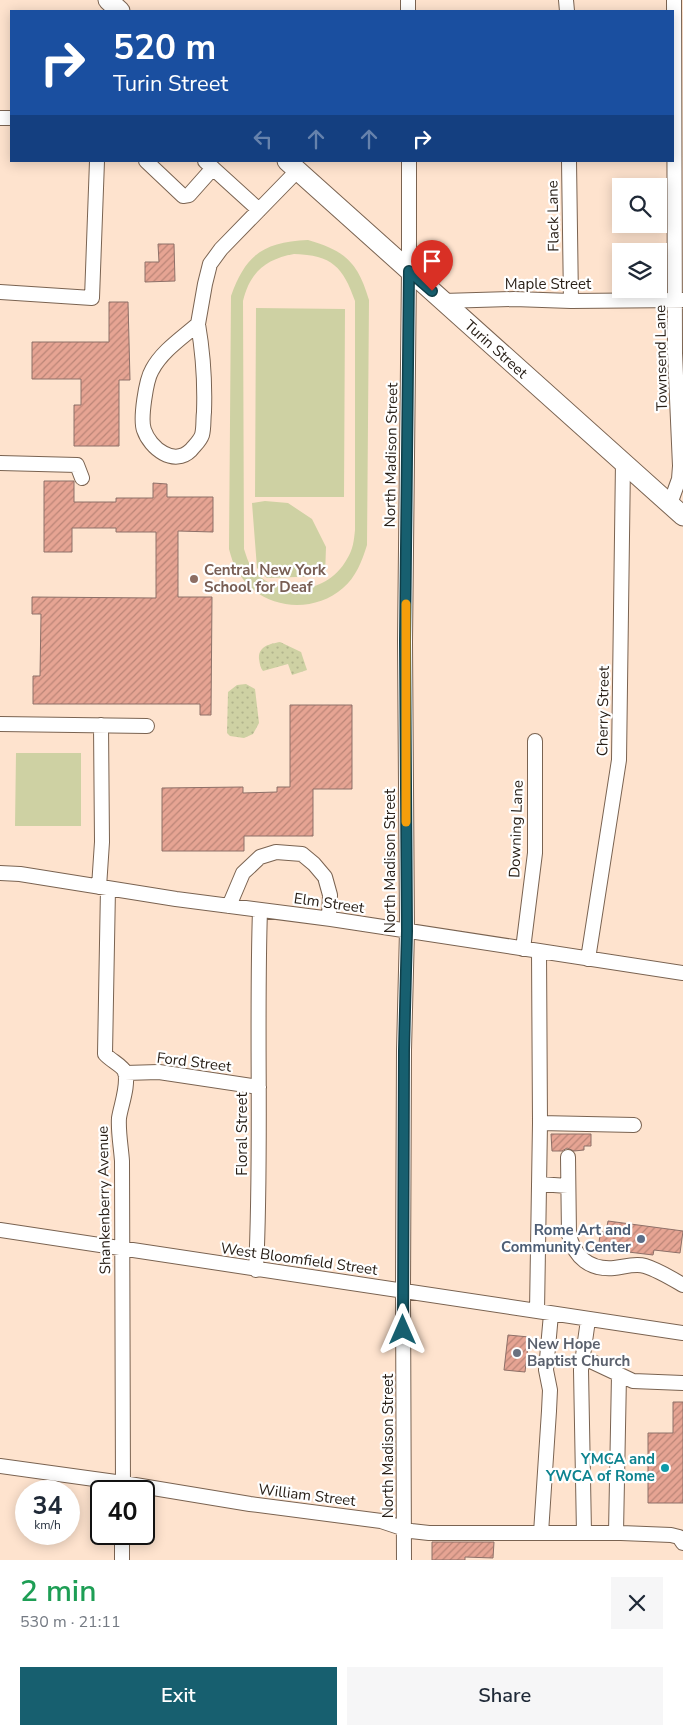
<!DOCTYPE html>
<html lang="en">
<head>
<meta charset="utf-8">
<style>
	body { margin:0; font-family:"Nunito Sans",sans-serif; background:#f6f6f7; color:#1f2937; height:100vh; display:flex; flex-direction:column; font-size:19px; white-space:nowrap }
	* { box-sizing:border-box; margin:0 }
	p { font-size:16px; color:#747a83 }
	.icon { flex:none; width:28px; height:28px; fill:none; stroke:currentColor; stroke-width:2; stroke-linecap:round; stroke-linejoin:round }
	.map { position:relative; height:1560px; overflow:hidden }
	.sheet { display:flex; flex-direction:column; background:#fff; flex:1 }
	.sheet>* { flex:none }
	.guide { position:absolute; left:10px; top:10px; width:664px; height:152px; border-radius:0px; box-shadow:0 2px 12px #0003; background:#1a4fa0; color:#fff; overflow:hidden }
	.controls { position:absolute; left:612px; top:178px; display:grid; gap:10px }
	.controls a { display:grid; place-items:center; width:55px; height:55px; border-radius:0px; background:#fff; box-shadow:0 2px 12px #0003; font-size:25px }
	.speed { position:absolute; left:15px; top:1480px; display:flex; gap:10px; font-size:25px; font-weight:700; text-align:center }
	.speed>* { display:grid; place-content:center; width:65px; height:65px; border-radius:50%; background:#fff; box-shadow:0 2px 12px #0003; line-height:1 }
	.speed small { font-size:12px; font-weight:400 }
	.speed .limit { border:2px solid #111; border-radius:8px; background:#fff; color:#111 }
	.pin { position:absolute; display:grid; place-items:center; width:42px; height:42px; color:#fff; margin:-51px -21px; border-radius:50% 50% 50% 0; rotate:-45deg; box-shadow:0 0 5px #0007 }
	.pin .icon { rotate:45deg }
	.me { position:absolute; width:55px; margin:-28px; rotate:0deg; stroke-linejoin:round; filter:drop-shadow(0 0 4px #0008) }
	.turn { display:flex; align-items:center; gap:18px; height:105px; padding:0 20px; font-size:22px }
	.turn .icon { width:65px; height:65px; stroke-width:2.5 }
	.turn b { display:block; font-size:35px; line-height:42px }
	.lanes { display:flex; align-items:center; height:48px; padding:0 20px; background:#0003; justify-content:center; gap:25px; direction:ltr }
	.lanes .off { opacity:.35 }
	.round { display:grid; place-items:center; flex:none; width:52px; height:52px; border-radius:0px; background:#f6f6f7 }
	.summary { display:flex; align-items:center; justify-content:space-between; height:85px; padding:0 20px }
	h1 { font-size:30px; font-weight:600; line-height:38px; color:#1e9e55 }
	.cta { display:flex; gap:10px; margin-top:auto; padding:10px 20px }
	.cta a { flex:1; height:58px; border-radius:0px; background:#175f6f; color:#fff; font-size:20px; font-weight:600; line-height:58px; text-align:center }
	.cta a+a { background:#f6f6f7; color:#1f2937 }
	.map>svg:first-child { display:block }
	.park { fill:url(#park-dots) }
	.pitch { fill:#ced1a3; fill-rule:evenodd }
	.building { fill:url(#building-hatch); stroke:#8e7068 }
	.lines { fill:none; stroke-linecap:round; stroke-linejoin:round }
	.minor-casing { stroke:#7a6351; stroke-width:16 }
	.major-casing { stroke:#7a6351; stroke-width:21 }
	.minor { stroke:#fff; stroke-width:14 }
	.major { stroke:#fff; stroke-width:19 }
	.route-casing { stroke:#0f3e48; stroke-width:12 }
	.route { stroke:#175f6f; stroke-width:9 }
	.slow { stroke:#f59e0b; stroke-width:9 }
	.education-dot { fill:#8d6e63; stroke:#fff; stroke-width:2 }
	.service-dot { fill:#5c6f8a; stroke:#fff; stroke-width:2 }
	.worship-dot { fill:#6b7280; stroke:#fff; stroke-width:2 }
	.culture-dot { fill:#0f9aa8; stroke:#fff; stroke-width:2 }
	.labels { text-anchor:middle; stroke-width:4.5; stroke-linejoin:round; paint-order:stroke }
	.street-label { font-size:15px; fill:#292018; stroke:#fff }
	.education-label { font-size:15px; font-weight:bold; fill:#785e54; stroke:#fff; text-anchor:start }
	.service-label { font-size:15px; font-weight:bold; fill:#4e5e75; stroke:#fff; text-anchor:end }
	.worship-label { font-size:15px; font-weight:bold; fill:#5b616d; stroke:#fff; text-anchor:start }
	.culture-label { font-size:15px; font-weight:bold; fill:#0d838f; stroke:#fff; text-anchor:end }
</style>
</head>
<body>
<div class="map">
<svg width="683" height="1560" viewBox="0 0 683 1560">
	<defs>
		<pattern id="park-dots" width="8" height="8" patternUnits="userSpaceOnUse" patternTransform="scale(1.25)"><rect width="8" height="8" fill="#ced1a3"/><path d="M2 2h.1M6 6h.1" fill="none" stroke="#b1b38c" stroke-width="1.8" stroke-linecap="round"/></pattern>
		<pattern id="building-hatch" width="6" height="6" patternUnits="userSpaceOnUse" patternTransform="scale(1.25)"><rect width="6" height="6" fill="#e6a493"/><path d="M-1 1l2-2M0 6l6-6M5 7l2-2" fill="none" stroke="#ba8577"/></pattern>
	</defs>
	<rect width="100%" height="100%" fill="#fee3ce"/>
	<path class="park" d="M 280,642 L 301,652 L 307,670 L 292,675 L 288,664 L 263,671 C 260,667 260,664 259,659 C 258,646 270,644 280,642 Z
		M 246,684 L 255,689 L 259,723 L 253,734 L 244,738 L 230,736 L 227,733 L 228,692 L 237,685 Z"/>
	<path class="pitch" d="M 308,240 C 346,251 358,263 369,300 L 367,545 C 362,561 356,577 343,588 C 311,616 258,609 237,570 C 233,564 231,556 229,549 L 231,296 C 246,254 264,242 308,240 ZM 294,254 C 332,255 343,267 355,301 L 355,530 C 354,540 353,550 347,559 C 329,592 283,600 256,573 C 249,566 247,558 244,549 L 243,301 C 250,272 266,259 294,254 Z
		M 256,308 L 345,309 L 344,497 L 255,497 Z
		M 265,501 L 288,503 L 312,519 L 326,547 L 325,576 L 267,578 L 257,568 L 252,503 Z
		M 16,753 L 81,753 L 81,826 L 15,826 Z"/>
	<path class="building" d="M 158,244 L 174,244 L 175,281 L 145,282 L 145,262 L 159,262 Z
		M 109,302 L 128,302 L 130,380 L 119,380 L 119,446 L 74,446 L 74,405 L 81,405 L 81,379 L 32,379 L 32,342 L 109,342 Z
		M 44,481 L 74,481 L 74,502 L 116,502 L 116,498 L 153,498 L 153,483 L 167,484 L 167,497 L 213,497 L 213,532 L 178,531 L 178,597 L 212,597 L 211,715 L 200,715 L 200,704 L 33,704 L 33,676 L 40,676 L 41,614 L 32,614 L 32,597 L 156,598 L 156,532 L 116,532 L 116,528 L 72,528 L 72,552 L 44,552 Z
		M 290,705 L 352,705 L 352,789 L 313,789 L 313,836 L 244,836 L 244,851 L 162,851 L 162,788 L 243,787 L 243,793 L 277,792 L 277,787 L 290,787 Z
		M 551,1134 L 591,1134 L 591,1146 L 584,1146 L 584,1150 L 574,1151 L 567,1148 L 562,1151 L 552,1151 Z
		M 608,1221 L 683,1231 L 680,1253 L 654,1250 L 653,1255 L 620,1251 L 621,1246 L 599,1244 L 600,1232 L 606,1232 Z
		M 508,1335 L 529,1337 L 525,1372 L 504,1370 Z
		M 673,1402 L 683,1402 L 683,1503 L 648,1503 L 648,1433 L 673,1433 Z
		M 432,1542 L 494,1542 L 493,1558 L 465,1557 L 465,1560 L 432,1560 Z"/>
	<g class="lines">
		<defs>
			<path id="minor" d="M 408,0 L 408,11
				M 566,0 L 567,11
				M 0,118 L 11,118
				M 146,161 L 183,196 L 189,195 L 213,168
				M 205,161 L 259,210
				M 569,161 L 571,301
				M 0,292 L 92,298 L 97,161
				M 443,301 L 514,299 L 571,301 L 683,300
				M 198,324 C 203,353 205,383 204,412 C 203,419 204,428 202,435 C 200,441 195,445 191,450 C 174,467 150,448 144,430 C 140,419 146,380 152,370 C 162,351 182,338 198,324 Z
				M 198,324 L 205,284 L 210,264 L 221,249 L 297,171
				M 0,463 L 77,465 L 82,478
				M 670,504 L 679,479 L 680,466 L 675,353 L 674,0
				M 0,724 L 147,726
				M 0,873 L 20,874 L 176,899 L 331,919 L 683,973
				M 99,887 L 102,842 L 101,725
				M 108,888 L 105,1054 C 110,1060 123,1066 125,1072 C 129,1085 121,1105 119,1118 C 118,1131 121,1147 122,1161 L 123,1491
				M 229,906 L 243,873 L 260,857 L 276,852 L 302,854 L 314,864 L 325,877 L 330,895 L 329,918
				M 523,949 L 535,853 L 535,741
				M 588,959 L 619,760 L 623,462
				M 125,1073 L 159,1072 L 259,1087
				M 540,1123 L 634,1125
				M 568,1157 L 569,1235 C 575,1258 590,1270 614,1268 C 624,1267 635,1263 645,1266 C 658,1270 671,1278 683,1285
				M 539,1184 L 568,1186
				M 0,1230 L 683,1333
				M 256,1270 C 262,1150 256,1030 260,910
				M 537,1311 L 540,1123 L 539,951
				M 582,1357 L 633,1381 L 683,1383
				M 0,1466 L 123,1483 L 250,1504 L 381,1521 L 411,1531 L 429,1533 L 621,1533 L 671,1535 L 679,1537 L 683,1543
				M 541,1533 L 549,1411 L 550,1390 L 546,1370 L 551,1314
				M 584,1533 L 581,1370 L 588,1320
				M 616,1533 L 619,1375
				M 122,1560 L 122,1534
				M 404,1560 L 403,1290 L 404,1050 L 407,931 L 405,642 L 409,271 L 409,161"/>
			<path id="major" d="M 108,0 L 120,11
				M 287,161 L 683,516"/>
		</defs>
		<use href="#minor" class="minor-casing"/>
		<use href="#major" class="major-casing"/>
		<use href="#minor" class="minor"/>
		<use href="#major" class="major"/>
	</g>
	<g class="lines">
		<defs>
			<path id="route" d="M 403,1330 L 404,1050 L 407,931 L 405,642 L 409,271 L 432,291"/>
		</defs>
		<use href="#route" class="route-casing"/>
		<use href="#route" class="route"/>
		<path class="slow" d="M 406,604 L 406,822"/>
	</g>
	<circle class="education-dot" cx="194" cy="579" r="5"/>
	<circle class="service-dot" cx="641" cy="1239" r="5"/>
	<circle class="worship-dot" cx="517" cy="1353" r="5"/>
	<circle class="culture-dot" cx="665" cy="1468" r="5"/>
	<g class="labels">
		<g class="street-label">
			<text transform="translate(553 216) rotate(-91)" y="5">Flack Lane</text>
			<text x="548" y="289">Maple Street</text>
			<text transform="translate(496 349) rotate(42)" y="5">Turin Street</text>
			<text transform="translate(661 358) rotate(-91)" y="5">Townsend Lane</text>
			<text transform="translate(391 455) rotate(-89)" y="5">North Madison Street</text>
			<text transform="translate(603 711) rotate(-89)" y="5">Cherry Street</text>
			<text transform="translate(516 829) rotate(-88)" y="5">Downing Lane</text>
			<text transform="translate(390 861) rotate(-90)" y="5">North Madison Street</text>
			<text transform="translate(329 903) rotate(8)" y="5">Elm Street</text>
			<text transform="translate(194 1062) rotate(7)" y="5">Ford Street</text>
			<text transform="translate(242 1134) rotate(-90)" y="5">Floral Street</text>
			<text transform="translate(104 1200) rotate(-91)" y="5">Shankenberry Avenue</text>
			<text transform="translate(299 1259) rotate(8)" y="5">West Bloomfield Street</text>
			<text transform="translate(388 1446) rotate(-90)" y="5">North Madison Street</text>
			<text transform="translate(307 1495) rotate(7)" y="5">William Street</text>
		</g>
		<g class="education-label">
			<text x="204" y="575">Central New York<tspan x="204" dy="17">School for Deaf</tspan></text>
		</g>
		<g class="service-label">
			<text x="631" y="1235">Rome Art and<tspan x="631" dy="17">Community Center</tspan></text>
		</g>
		<g class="worship-label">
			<text x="527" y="1349">New Hope<tspan x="527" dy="17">Baptist Church</tspan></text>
		</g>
		<g class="culture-label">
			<text x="655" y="1464">YMCA and<tspan x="655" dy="17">YWCA of Rome</tspan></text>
		</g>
	</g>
</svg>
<div class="controls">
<a><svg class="icon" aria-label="search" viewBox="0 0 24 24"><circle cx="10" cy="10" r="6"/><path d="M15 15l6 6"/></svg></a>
<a><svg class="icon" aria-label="layers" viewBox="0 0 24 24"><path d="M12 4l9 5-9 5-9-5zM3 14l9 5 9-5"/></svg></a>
</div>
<div class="speed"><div>34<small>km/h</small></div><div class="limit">40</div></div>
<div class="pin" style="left:432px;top:291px;background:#d93025"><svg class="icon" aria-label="arrive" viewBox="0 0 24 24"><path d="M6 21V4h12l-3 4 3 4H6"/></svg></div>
<svg class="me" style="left:403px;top:1330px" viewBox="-20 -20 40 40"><path d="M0-17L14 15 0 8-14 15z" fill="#175f6f" stroke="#fff" stroke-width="4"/></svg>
<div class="guide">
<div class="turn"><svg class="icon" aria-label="right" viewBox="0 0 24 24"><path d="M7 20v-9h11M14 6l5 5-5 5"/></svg><div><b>520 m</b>Turin Street</div></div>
<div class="lanes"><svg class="icon off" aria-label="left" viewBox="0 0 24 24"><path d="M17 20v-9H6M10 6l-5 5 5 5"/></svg><svg class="icon off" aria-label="ahead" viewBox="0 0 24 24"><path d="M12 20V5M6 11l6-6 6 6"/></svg><svg class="icon off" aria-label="ahead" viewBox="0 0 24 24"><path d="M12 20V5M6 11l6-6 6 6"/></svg><svg class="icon" aria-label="right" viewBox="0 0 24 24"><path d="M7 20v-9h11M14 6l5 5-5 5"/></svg></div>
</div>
</div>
<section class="sheet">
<div class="summary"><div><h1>2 min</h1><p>530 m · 21:11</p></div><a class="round"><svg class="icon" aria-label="close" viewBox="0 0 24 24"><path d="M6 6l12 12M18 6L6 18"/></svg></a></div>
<div class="cta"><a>Exit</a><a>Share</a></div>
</section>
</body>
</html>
